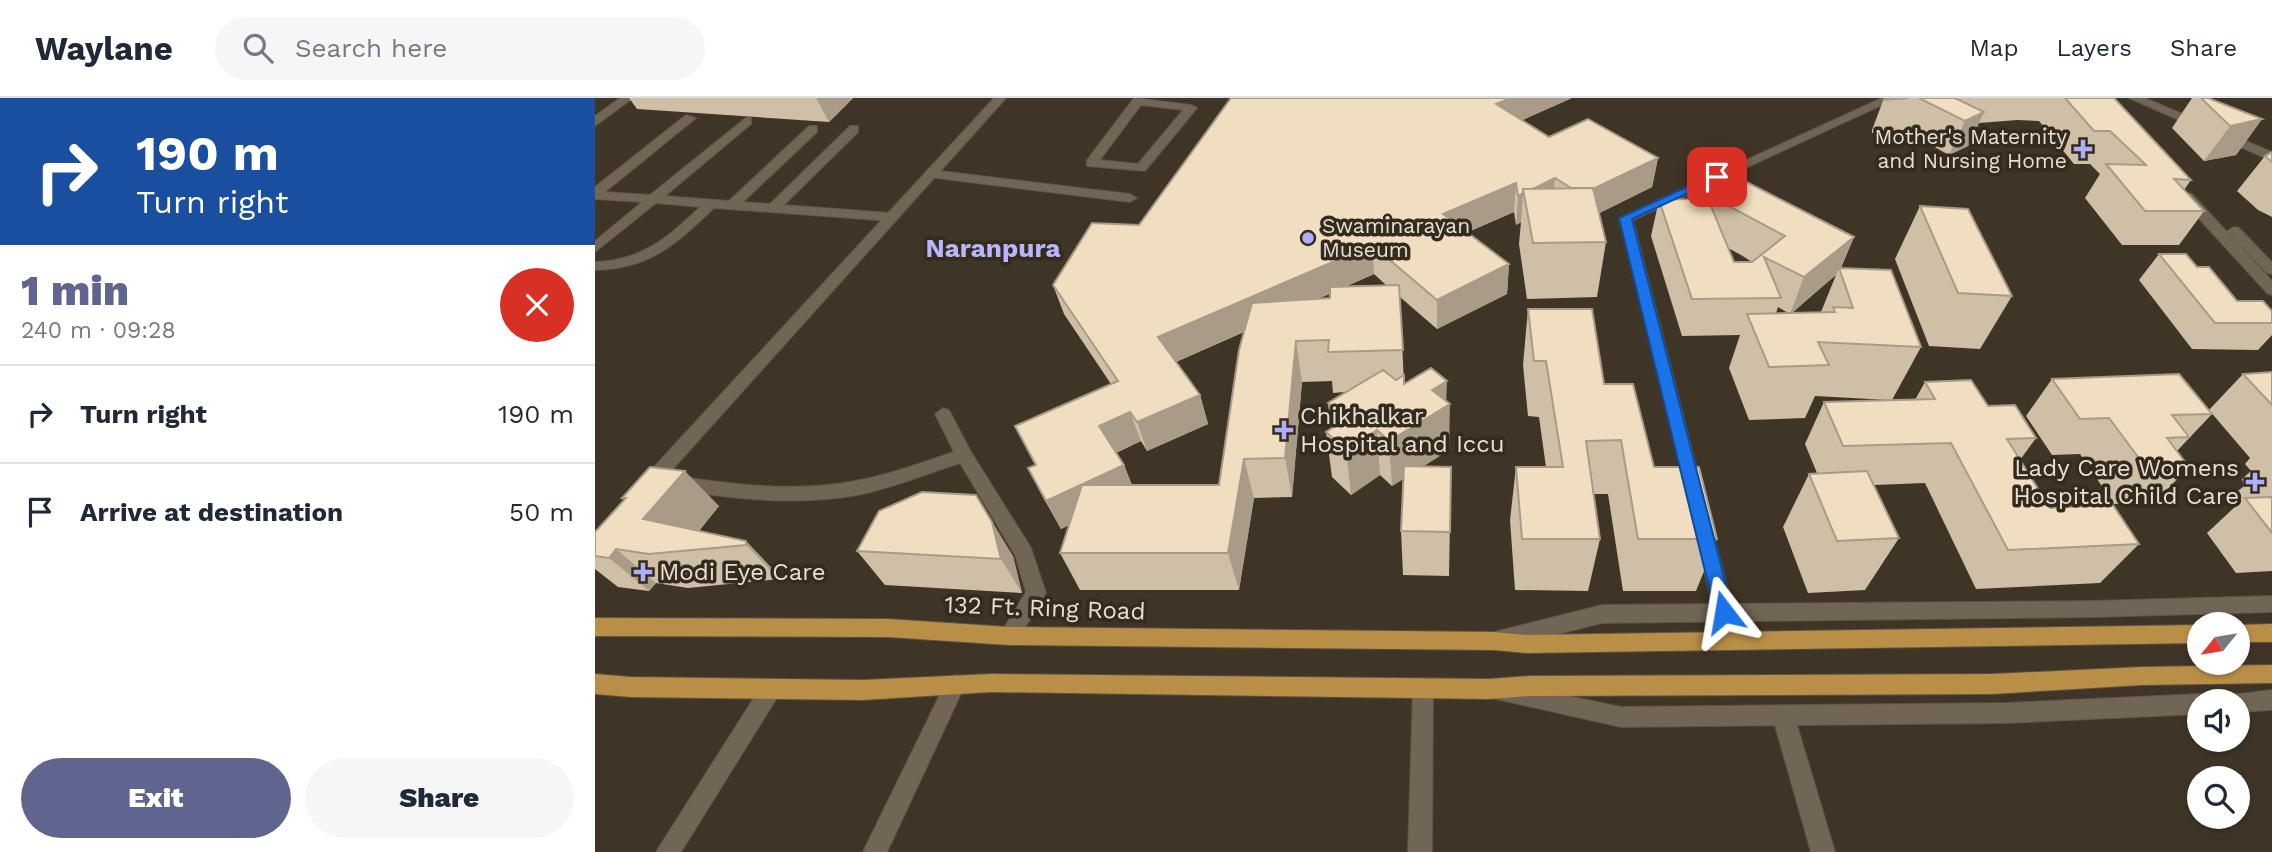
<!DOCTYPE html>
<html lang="en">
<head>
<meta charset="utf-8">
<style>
	body { margin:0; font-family:"Work Sans",sans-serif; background:#f6f6f7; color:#1f2937; height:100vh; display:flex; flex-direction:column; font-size:26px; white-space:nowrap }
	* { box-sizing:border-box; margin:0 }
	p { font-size:23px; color:#747a83 }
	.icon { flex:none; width:38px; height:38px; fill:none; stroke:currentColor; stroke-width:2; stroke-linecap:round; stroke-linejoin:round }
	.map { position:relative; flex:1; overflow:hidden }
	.drawer { display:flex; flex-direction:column; background:#fff; width:595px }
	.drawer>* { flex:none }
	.guide { background:#1a4fa0; color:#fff; overflow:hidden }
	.needle { width:46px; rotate:240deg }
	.buttons { position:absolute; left:1592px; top:514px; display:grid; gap:14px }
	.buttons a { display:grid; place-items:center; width:63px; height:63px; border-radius:50%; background:#fff; box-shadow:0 2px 5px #0004; font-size:35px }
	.pin { position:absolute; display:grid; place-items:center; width:60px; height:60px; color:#fff; margin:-30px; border-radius:14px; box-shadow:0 4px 10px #0006 }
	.me { position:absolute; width:77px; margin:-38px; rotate:346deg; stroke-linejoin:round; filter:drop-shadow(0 0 5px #0008) }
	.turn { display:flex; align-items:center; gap:24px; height:147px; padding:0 21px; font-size:32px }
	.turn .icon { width:91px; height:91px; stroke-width:2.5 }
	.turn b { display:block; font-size:49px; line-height:60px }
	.round { display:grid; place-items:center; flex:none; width:74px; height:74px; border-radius:37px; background:#f6f6f7 }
	.headline { display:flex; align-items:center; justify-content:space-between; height:119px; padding:0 21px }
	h1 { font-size:42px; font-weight:800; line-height:52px; color:#60658f }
	.primary-button { display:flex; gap:14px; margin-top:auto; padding:14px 21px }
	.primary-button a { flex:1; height:80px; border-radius:42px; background:#60658f; color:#fff; font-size:28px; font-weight:800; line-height:80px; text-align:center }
	.primary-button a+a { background:#f6f6f7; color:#1f2937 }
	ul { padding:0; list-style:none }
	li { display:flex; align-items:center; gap:21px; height:98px; padding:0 21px; border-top:2px solid #e0e1e3 }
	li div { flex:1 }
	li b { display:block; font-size:26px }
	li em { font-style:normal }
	header { display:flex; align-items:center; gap:42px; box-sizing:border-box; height:98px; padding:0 35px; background:#fff; border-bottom:2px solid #e0e1e3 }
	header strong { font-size:33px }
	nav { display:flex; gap:38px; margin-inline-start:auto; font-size:24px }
	.search { width:490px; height:63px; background:#f6f6f7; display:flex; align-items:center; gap:18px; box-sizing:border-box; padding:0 24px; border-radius:38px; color:#747a83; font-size:26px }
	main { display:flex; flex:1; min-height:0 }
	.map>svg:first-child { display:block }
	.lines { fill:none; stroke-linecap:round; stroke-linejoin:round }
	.minor-casing { stroke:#5b5346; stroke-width:2 }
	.tertiary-casing { stroke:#5b5346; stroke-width:2 }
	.secondary-casing { stroke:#5b5346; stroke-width:2 }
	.primary-casing { stroke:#5b5346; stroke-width:2 }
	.minor { fill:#716655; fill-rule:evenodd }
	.tertiary { fill:#716655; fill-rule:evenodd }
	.secondary { fill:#716655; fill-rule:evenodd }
	.primary { fill:#b98f47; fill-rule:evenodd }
	.wall { fill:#cfbfa6; fill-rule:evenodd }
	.shaded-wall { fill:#a99b87 }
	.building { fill:#f1dec1; stroke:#a99b87; stroke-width:2; fill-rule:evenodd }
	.route { fill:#1a73e8; stroke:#114b97; stroke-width:2 }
	.poi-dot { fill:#b0aefa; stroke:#352b1d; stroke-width:2.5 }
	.labels { text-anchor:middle; stroke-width:7; stroke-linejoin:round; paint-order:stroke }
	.far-poi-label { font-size:21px; fill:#e5dfd5; stroke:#352b1d; text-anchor:end }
	.poi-label { font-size:24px; fill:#e5dfd5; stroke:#352b1d; text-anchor:start }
	.street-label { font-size:24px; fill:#e5dfd5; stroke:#352b1d }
	.far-district-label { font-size:26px; font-weight:bold; fill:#b7b6fd; stroke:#352b1d }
</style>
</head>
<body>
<header>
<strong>Waylane</strong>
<div class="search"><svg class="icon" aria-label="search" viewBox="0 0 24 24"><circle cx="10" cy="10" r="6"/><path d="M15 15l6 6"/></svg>Search here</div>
<nav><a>Map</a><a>Layers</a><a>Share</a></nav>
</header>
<main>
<section class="drawer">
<div class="guide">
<div class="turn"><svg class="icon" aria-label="right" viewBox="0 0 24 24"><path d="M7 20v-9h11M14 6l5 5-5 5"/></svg><div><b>190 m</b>Turn right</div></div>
</div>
<div class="headline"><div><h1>1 min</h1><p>240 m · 09:28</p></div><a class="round" style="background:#d93025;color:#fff"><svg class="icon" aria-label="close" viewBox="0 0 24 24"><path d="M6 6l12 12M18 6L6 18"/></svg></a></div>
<ul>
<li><svg class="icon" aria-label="right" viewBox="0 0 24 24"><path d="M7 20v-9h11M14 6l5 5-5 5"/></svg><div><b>Turn right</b></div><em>190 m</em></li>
<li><svg class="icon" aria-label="arrive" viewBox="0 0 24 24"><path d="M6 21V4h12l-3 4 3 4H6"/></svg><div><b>Arrive at destination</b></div><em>50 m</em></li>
</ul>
<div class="primary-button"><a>Exit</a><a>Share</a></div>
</section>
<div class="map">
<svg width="1677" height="754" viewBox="0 0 1677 754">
	<rect width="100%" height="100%" fill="#3f3526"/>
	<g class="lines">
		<defs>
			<path id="minor" d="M 25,0 L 38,0 L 0,28 L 0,18 Z
				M 539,0 L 596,7 L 602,10 L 550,73 L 492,68 L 492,62 ZM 546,7 L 588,12 L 543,66 L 505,62 Z
				M 1287,0 L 1302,0 L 1038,122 L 1107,391 L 1104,396 L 1092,396 L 1024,120 Z
				M 91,17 L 101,20 L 10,94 L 55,97 L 152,19 L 156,20 L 156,26 L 70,98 L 134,103 L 214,28 L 222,28 L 222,34 L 148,104 L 175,106 L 255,28 L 263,28 L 263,34 L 189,107 L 296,115 L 303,119 L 296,123 L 119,110 C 81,146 55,171 0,172 L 0,164 C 48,162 72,140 105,109 L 61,105 L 0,154 L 0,143 L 47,104 L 0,101 L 0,89 Z
				M 337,72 L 535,96 L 542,100 L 535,104 L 333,79 L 331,76 Z
				M 348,310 L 354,312 L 376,354 L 436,450 L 451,495 L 421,544 L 414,547 L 407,544 L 404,538 L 431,494 L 420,457 L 365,365 C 331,376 298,390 263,397 C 202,408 141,401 81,392 L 75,390 L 72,385 L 75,380 L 81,378 C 142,387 204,395 265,382 C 297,376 328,364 359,354 L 340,316 Z
				M 1109,428 L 1116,430 L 1118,435 L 1139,514 L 1136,520 L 1129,522 L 1122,520 L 1119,514 L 1100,435 L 1102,430 Z
				M 360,577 L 367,580 L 370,587 L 292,754 L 268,754 L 353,580 Z
				M 176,581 L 183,584 L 186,591 L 183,598 L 86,754 L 61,754 L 169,584 Z
				M 828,581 L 835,584 L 838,591 L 837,754 L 813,754 L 818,591 L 821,584 Z
				M 1188,607 L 1196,610 L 1199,617 L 1240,754 L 1216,754 L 1177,617 L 1180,610 Z"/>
			<path id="tertiary" d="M 399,0 L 411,0 L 59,392 L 47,392 L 44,387 L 47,382 Z
				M 1534,0 L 1550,0 L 1677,54 L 1677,63 Z"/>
			<path id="secondary" d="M 1592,95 L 1597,96 L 1677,183 L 1677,197 L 1672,195 L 1587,102 L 1585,99 Z
				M 1639,129 L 1644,130 L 1677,164 L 1677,176 L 1672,175 L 1634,136 L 1632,133 Z
				M 1677,498 L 1677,514 L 1497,519 L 1007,525 L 903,551 L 896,548 L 893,542 L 896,536 L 903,533 L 1007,507 L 1497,503 Z
				M 908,584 L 1026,609 L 1412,605 L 1605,596 L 1612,599 L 1615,604 L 1605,604 L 1605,616 L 1412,625 L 1026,629 L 901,601 L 898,594 L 901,587 Z
				M 1677,592 L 1677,612 L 1643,614 L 1643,604 L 1633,604 L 1636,597 Z"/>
			<path id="primary" d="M 0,520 L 293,521 L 414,529 L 899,534 L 932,537 L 1605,527 L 1605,545 L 932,555 L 899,552 L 414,547 L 293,539 L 0,538 Z
				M 1677,526 L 1677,544 L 1643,544 L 1642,527 Z
				M 1677,567 L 1677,585 L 1547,587 L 1397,596 L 935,598 L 894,601 L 396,594 L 268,602 L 36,599 L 0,596 L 0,576 L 36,579 L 268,582 L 396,576 L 894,581 L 935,578 L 1397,576 L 1547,569 Z"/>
		</defs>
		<use href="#minor" class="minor-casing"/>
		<use href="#tertiary" class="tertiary-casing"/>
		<use href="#secondary" class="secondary-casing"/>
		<use href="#primary" class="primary-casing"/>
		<use href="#minor" class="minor"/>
		<use href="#tertiary" class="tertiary"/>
		<use href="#secondary" class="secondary"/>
		<use href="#primary" class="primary"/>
	</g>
	<path class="wall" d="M 34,0 L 258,0 L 234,24 L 42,11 Z
		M 977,0 L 927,22 L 954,39 L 1063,60 L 1057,89 L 1004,115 L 1011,144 L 1002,199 L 932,201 L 924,146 L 926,124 L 921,127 L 919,114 L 873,134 L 914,166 L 912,196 L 842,231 L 805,199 L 809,286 L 851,304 L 854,352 L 827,369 L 856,369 L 854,478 L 808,477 L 806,433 L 808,381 L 797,388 L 785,377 L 756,397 L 737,379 L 731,334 L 736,331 L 733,305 L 750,294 L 738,295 L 737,283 L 707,284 L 697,399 L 659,400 L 644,492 L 485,492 L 465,455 L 474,427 L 466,431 L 448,399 L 433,370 L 440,367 L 420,328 L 516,286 L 469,216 L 458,187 L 544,127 ZM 779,176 L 791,187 L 752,188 ZM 735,196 L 735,200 L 724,200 ZM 649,234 L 624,387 L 537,387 L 529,367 L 521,355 L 546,343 L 552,353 L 613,326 L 605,297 L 581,264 Z
		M 1289,0 L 1519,0 L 1596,82 L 1589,92 L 1609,113 L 1584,147 L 1527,147 L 1490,100 L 1505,76 L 1495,66 L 1479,66 L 1444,23 L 1422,22 L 1384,25 L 1373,48 L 1354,57 L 1309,32 L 1277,35 L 1277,32 Z
		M 1597,0 L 1613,0 L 1667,21 L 1641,57 L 1609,63 L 1577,30 Z
		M 1677,54 L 1677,119 L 1663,112 L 1642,93 L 1670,58 Z
		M 1136,76 L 1259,139 L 1246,170 L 1326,249 L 1297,302 L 1320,302 L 1330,284 L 1393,308 L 1441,340 L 1425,362 L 1455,410 L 1544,446 L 1505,485 L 1381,491 L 1330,385 L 1279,387 L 1304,440 L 1270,492 L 1213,495 L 1188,429 L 1214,376 L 1222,375 L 1210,346 L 1229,304 L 1294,302 L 1220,298 L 1210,320 L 1154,322 L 1134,270 L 1145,237 L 1087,238 L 1056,138 L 1064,102 L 1093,101 ZM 1133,150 L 1146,157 L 1157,164 L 1139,164 ZM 1241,177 L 1226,214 L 1197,215 L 1229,187 ZM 1183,209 L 1193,215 L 1181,215 Z
		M 1325,108 L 1417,198 L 1385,251 L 1334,248 L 1300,161 Z
		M 1564,156 L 1602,169 L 1642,203 L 1677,213 L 1677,237 L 1663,252 L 1597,251 L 1544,182 Z
		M 933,211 L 1009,286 L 1059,369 L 1122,441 L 1101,493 L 1028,493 L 1013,396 L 999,396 L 1005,441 L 993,493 L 920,492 L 915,422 L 921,369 L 951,369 L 944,319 L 933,318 L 928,267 Z
		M 1677,274 L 1677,473 L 1641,475 L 1612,435 L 1643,406 L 1637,398 L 1649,388 L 1647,381 L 1656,373 L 1650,366 L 1655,360 L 1614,312 L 1648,276 Z
		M 1457,281 L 1617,316 L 1582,353 L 1594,369 L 1560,404 L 1519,406 L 1485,356 L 1457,357 L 1431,318 Z
		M 27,400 L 124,408 L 104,433 L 151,443 L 184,478 L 184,481 L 93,490 L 61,485 L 54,493 L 23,489 L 0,471 L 0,434 L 30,402 Z
		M 262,453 L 418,458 L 427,495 L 290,487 Z"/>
	<path class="shaded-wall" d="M 221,0 L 258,0 L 234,24 Z
		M 916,0 L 977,0 L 899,35 L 901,6 Z
		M 1389,14 L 1373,48 L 1354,57 L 1370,23 Z
		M 1667,21 L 1641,57 L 1609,63 L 1635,28 Z
		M 1063,60 L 1057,89 L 983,126 L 987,97 Z
		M 960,80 L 957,109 L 929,95 Z
		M 921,85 L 919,114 L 848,145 L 848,116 Z
		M 928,95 L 926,124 L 921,127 L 923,98 Z
		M 1259,139 L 1245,171 L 1244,170 L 1241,177 L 1195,216 L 1209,179 Z
		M 777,147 L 779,176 L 572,268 L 563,239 Z
		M 914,166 L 912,196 L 842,231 L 842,202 Z
		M 701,243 L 707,284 L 697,399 L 690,360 Z
		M 852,283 L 851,308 L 855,306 L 854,352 L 797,388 L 794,343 L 837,292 Z
		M 605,297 L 613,326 L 552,353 L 542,324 Z
		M 535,314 L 546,343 L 515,357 L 504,328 Z
		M 782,332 L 785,377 L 756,397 L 751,352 Z
		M 649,361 L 659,400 L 644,492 L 633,455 Z
		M 529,367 L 540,395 L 466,431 L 451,403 Z
		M 90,373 L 124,408 L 87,453 L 48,421 Z
		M 381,397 L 418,458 L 427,495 L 406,461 Z
		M 151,443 L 184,478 L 184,481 L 151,447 Z
		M 21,451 L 61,485 L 54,493 L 14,460 Z"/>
	<path class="building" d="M 636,0 L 916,0 L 901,6 L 954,39 L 993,21 L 1063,60 L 998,91 L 998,90 L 976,90 L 960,80 L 938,91 L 928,91 L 928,95 L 923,98 L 921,85 L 848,116 L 914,166 L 842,202 L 777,147 L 563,239 L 605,297 L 542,324 L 535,314 L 504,328 L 529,367 L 451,403 L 433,370 L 441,367 L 420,328 L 523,283 L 458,187 L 497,125 L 544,127 Z
		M 1290,0 L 1314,0 L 1290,2 Z
		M 1324,0 L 1360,0 L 1389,14 L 1370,23 Z
		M 1470,0 L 1519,0 L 1596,82 L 1579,81 L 1609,113 L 1550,113 L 1511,66 L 1551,67 L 1515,33 L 1499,33 Z
		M 1606,0 L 1613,0 L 1667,21 L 1635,28 Z
		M 1677,54 L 1677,64 L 1670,58 Z
		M 1136,76 L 1259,139 L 1209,179 L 1169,159 L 1186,200 L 1097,201 L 1064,102 L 1093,101 ZM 1111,96 L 1190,138 L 1157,164 L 1139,164 Z
		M 998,90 L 1011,144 L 938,145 L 928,91 Z
		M 1325,108 L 1373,111 L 1417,198 L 1363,195 Z
		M 1564,156 L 1591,156 L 1602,169 L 1614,169 L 1642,203 L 1668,203 L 1677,213 L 1677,225 L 1620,225 Z
		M 1244,170 L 1296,172 L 1326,249 L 1223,244 L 1234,267 L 1174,269 L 1152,216 L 1240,214 L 1238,209 L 1258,210 Z
		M 804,187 L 808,252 L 733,254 L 734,242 L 701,243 L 690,360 L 649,361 L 633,455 L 465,455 L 487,387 L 624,387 L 644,252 L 657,205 L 735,200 L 735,189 Z
		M 933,211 L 997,211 L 1009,286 L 1038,286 L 1059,369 L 1104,369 L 1122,441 L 1043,441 L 1026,342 L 991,343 L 1005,441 L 927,441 L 921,369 L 968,369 L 951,263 L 939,263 Z
		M 836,270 L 852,283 L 837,292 L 855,306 L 794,343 L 782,332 L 751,352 L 731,334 L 751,321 L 733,305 L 788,272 L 801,282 L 809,277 L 809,286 Z
		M 1677,274 L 1677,307 L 1648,276 Z
		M 1584,276 L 1617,316 L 1577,317 L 1594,339 L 1572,340 L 1594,369 L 1552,371 L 1514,320 L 1485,321 L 1457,281 Z
		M 1376,282 L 1393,308 L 1420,307 L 1441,340 L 1412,341 L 1455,410 L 1518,407 L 1544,446 L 1413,452 L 1356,345 L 1248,348 L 1229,304 L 1340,301 L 1330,284 Z
		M 809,368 L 856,369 L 855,434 L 806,433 Z
		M 55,369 L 90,373 L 48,421 L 151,443 L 151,447 L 54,456 L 21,451 L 14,460 L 0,458 L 0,434 L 31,400 L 27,400 Z
		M 1272,373 L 1304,440 L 1242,443 L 1214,376 Z
		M 327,394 L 381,397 L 397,424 L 406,461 L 262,453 L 284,413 Z
		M 1677,399 L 1677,435 L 1650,400 Z"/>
	<path class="route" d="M 1118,77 L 1128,79 L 1037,121 L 1138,514 L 1135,520 L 1129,522 L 1123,520 L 1120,514 L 1024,120 Z"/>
	<g class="poi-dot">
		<path d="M1484.5 40.5h7v7h7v7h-7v7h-7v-7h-7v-7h7z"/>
		<circle cx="713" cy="140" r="7"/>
		<path d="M685.5 321.5h7v7h7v7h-7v7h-7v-7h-7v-7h7z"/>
		<path d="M1656.5 373.5h7v7h7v7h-7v7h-7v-7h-7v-7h7z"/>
		<path d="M44.5 463.5h7v7h7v7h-7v7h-7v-7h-7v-7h7z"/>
	</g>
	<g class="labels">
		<g class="far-poi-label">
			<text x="1472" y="46">Mother's Maternity<tspan x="1472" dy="24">and Nursing Home</tspan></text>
			<text x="727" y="135" text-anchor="start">Swaminarayan<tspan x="727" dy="24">Museum</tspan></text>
		</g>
		<g class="poi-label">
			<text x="705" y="326">Chikhalkar<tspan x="705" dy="28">Hospital and Iccu</tspan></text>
			<text x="1644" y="378" text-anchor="end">Lady Care Womens<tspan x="1644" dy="28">Hospital Child Care</tspan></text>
			<text x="64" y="482">Modi Eye Care</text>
		</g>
		<g class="street-label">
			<text transform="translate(450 510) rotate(2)" y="8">132 Ft. Ring Road</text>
		</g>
		<g class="far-district-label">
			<text x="398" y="159">Naranpura</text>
		</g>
	</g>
</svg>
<div class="buttons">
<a><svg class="needle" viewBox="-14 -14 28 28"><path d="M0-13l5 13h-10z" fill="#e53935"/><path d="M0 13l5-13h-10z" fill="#747a83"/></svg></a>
<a><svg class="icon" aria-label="sound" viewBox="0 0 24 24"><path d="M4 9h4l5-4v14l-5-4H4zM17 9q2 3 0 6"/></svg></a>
<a><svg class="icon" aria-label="search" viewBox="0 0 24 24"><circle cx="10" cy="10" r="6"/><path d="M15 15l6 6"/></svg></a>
</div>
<div class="pin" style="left:1122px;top:79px;background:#d93025"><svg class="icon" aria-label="arrive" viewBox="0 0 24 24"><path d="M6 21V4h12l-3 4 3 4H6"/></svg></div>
<svg class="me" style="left:1129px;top:514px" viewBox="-20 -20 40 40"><path d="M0-17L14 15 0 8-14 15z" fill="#1a73e8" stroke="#fff" stroke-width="4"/></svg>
</div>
</main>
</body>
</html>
